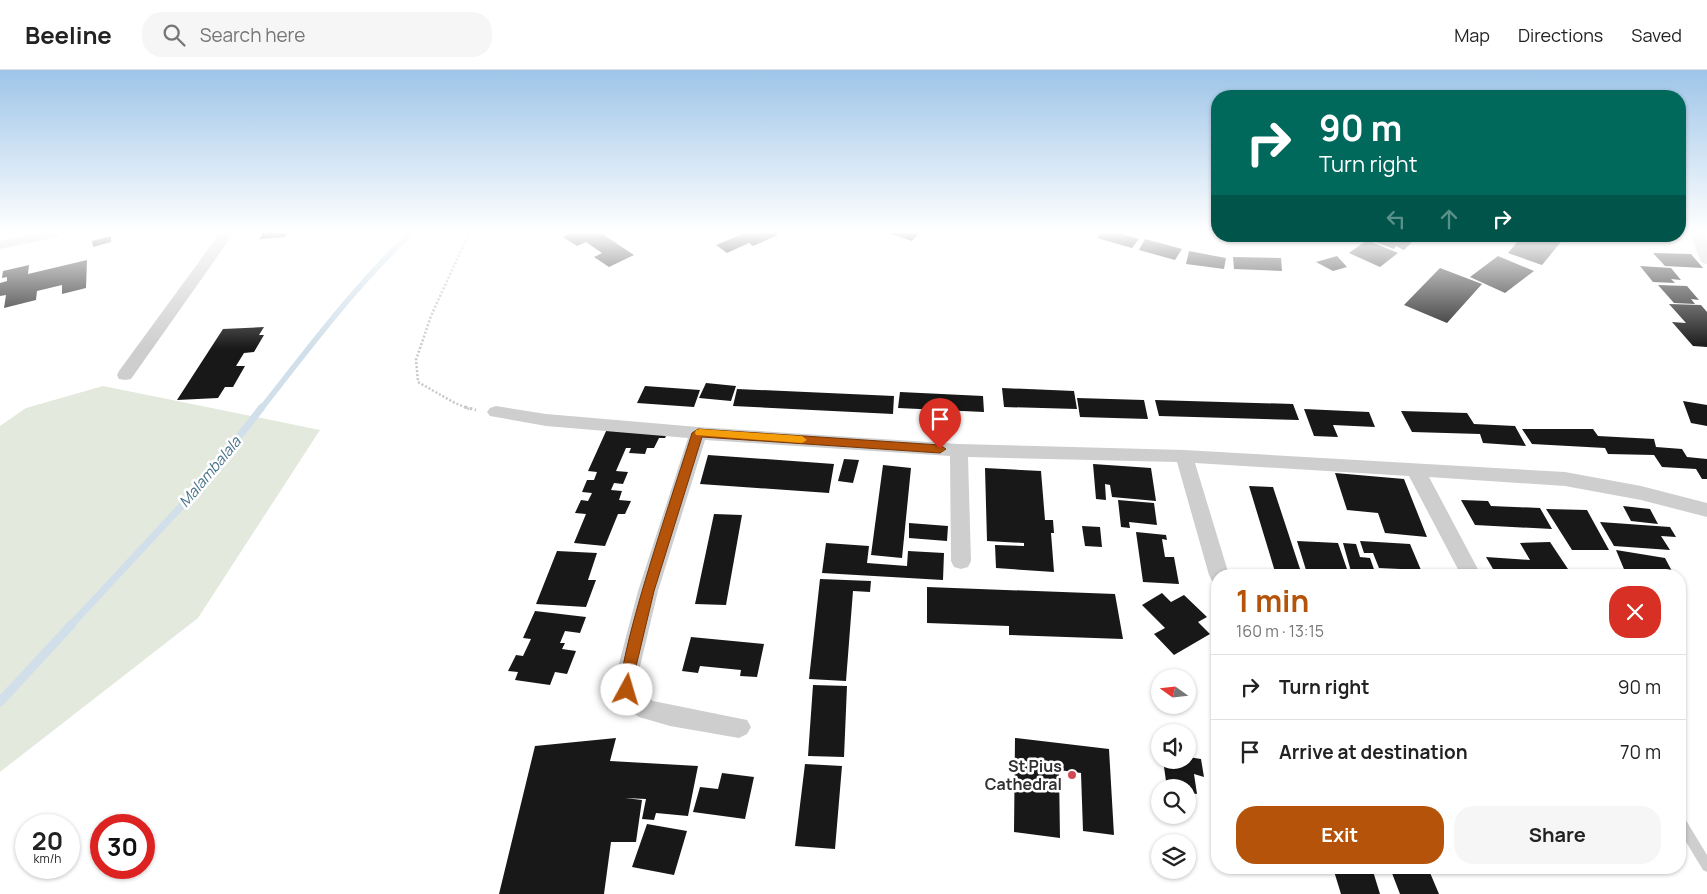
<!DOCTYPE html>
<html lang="en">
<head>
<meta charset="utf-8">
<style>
	body { margin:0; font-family:Manrope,sans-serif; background:#f6f6f6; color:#222; height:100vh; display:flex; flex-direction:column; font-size:19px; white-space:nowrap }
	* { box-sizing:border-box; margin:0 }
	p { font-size:16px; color:#767676 }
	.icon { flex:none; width:28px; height:28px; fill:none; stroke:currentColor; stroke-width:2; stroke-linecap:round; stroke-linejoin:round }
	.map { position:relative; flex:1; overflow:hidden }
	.drawer { position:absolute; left:1211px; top:499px; width:475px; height:305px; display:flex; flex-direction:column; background:#fff; border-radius:20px; box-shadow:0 1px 4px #0004 }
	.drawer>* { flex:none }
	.top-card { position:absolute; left:1211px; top:20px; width:475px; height:152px; border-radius:20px; box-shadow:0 1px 4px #0004; background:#00695c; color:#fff; overflow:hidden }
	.needle { width:32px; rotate:285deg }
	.tools { position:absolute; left:1151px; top:599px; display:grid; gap:10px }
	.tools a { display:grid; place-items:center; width:45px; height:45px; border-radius:50%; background:#fff; box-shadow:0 1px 4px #0004; font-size:25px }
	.speed { position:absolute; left:15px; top:744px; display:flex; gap:10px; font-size:25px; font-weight:700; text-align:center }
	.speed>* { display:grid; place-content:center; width:65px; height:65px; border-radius:50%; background:#fff; box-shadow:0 1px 4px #0004; line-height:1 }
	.speed small { font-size:12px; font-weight:400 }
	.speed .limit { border:8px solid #d22; background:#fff; color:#111 }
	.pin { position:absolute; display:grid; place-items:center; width:42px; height:42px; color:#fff; margin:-51px -21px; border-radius:50% 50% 50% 0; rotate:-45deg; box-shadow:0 0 5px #0007 }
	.pin .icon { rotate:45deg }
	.me { position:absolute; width:55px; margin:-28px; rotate:6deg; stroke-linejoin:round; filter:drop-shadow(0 0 4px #0008) }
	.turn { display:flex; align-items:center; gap:18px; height:105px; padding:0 25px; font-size:22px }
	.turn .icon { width:65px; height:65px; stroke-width:2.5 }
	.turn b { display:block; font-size:35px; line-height:42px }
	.lanes { display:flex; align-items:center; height:48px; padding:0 25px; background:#0003; justify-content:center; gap:25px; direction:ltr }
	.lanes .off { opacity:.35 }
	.round { display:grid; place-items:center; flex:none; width:52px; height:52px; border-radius:20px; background:#f6f6f6 }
	.head { display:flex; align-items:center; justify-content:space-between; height:85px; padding:0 25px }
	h1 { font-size:30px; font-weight:700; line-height:38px; color:#b45309 }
	.action { display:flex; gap:10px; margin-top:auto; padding:10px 25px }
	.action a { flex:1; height:58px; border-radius:20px; background:#b45309; color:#fff; font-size:20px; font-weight:700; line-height:58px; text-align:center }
	.action a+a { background:#f6f6f6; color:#222 }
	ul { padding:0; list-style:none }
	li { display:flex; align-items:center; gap:15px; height:65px; padding:0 25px; border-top:1px solid #e0e0e0 }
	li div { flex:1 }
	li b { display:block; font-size:19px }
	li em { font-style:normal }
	header { display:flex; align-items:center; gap:30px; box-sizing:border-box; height:70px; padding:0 25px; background:#fff; border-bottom:1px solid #e0e0e0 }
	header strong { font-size:24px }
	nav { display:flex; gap:28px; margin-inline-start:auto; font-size:18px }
	.search { width:350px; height:45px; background:#f6f6f6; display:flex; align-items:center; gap:12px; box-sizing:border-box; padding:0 18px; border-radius:20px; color:#767676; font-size:19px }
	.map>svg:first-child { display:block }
	.green { fill:#e4e9de }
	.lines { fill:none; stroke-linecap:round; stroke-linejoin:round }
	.stream-far2 { stroke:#d0dfe9; stroke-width:5.5 }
	.stream-far1 { stroke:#d0dfe9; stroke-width:7 }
	.stream { stroke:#d0dfe9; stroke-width:9 }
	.building { fill:#181818 }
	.path-far1 { stroke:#c8c8c8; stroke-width:2.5; stroke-dasharray:2 2; stroke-linecap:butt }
	.path { stroke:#c8c8c8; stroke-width:3; stroke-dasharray:2.5 2.5; stroke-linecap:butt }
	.service { fill:#cecece; fill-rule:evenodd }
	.minor { fill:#cecece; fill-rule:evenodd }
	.route { fill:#b45309; stroke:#753606 }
	.slow { fill:#f59e0b }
	.poi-dot { fill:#d04b55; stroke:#fff; stroke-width:2 }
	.labels { text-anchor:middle; stroke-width:5; stroke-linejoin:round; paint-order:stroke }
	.water-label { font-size:15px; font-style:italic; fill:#487189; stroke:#fff }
	.near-poi-label { font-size:16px; font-weight:bold; fill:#313131; stroke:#fff; text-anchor:end }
</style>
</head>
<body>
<header>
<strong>Beeline</strong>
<div class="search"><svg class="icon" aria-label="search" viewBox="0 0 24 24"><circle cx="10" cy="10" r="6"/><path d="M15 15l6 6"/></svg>Search here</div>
<nav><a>Map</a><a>Directions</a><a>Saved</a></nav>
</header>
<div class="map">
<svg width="1707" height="824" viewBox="0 0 1707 824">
	<rect width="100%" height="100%" fill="#fff"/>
	<path class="green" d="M 103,316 L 320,360 L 198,548 L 0,702 L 0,356 L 26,338 Z"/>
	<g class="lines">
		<path class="stream-far2" d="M 261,339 C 309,278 355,216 411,163"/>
		<path class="stream-far1" d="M 71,555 L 202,414 L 262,337"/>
		<path class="stream" d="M 0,632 L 72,554"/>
	</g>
	<path class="building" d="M 263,163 L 288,163 L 285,167 L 259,169 Z
		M 570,163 L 601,163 L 634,185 L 609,197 L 594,187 L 602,183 L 586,172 L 577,176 L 563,167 Z
		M 745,163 L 776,163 L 778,165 L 753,176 L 749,173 L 727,183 L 716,175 Z
		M 888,163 L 919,163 L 912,171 Z
		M 1101,163 L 1119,163 L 1139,169 L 1132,178 L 1097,168 Z
		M 111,166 L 111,172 L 93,177 L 92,171 Z
		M 1375,166 L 1404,166 L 1414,170 L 1404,180 L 1396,176 L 1394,179 L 1370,170 Z
		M 1522,166 L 1561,166 L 1565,167 L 1542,195 L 1508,183 Z
		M 1145,169 L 1182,179 L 1175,190 L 1139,180 Z
		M 1367,170 L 1398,183 L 1380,197 L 1349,183 Z
		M 1189,181 L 1226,188 L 1224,199 L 1186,194 Z
		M 1653,183 L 1691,184 L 1703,198 L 1665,196 Z
		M 1337,186 L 1347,197 L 1333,201 L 1316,192 Z
		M 1498,186 L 1534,201 L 1505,223 L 1470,207 Z
		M 1233,187 L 1281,188 L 1282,201 L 1234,199 Z
		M 87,190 L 86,218 L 62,224 L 62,215 L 37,221 L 36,230 L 4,238 L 6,225 L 0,226 L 0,213 L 7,211 L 7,207 L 2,208 L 3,201 L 29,195 L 28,204 Z
		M 1640,196 L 1671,198 L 1681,210 L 1671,209 L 1675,213 L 1653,212 Z
		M 1440,198 L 1482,214 L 1447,253 L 1404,235 Z
		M 1658,215 L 1687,216 L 1699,230 L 1691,229 L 1695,234 L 1674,233 Z
		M 1669,234 L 1701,235 L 1707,242 L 1707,277 L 1693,276 L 1672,252 L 1686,253 Z
		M 264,257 L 259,265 L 264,265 L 254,282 L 244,283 L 236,296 L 245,296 L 233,317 L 225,317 L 218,328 L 177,330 L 223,259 Z
		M 706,313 L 736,316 L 731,331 L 699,328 Z
		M 645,316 L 700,320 L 694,337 L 637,333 Z
		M 1002,318 L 1074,321 L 1077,339 L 1004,337 Z
		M 737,319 L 894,326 L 893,344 L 733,336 Z
		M 900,322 L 983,326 L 984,342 L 898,338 Z
		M 1077,328 L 1144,330 L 1148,349 L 1080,347 Z
		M 1155,330 L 1293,334 L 1299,350 L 1159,346 Z
		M 1683,331 L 1707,335 L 1707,356 L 1691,353 Z
		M 1304,339 L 1369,342 L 1375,357 L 1333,355 L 1338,367 L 1314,366 Z
		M 1401,341 L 1467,343 L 1474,354 L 1515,356 L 1526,376 L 1483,373 L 1480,364 L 1412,362 Z
		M 607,359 L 667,364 L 665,368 L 659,368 L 654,378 L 647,378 L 645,384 L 629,383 L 631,378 L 626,378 L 616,401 L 628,402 L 623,414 L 614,413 L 611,420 L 622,421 L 619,430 L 631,431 L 625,444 L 618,444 L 605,476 L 574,473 L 586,444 L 575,443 L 581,430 L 588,431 L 592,423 L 582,422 L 587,410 L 594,410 L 597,402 L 588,401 Z
		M 1522,359 L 1593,359 L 1598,366 L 1654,369 L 1656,377 L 1682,379 L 1687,387 L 1707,389 L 1707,409 L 1702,409 L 1696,399 L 1662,397 L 1654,385 L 1608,384 L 1605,378 L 1532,374 Z
		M 708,385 L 834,394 L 829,423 L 700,414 Z
		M 844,389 L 859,390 L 853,413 L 838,411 Z
		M 1093,394 L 1151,398 L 1156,431 L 1112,427 L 1110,415 L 1105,414 L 1106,430 L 1096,429 Z
		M 883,395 L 911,398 L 902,488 L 871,485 Z
		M 985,398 L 1041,401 L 1045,450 L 1053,450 L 1054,463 L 1051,463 L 1054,502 L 996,498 L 995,475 L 1024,476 L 1024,473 L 987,471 Z
		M 1335,403 L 1404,409 L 1427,467 L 1385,463 L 1378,443 L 1347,440 Z
		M 1249,416 L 1273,417 L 1302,505 L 1276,505 Z
		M 1118,430 L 1154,433 L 1157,455 L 1129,452 L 1130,458 L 1121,457 Z
		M 1461,430 L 1488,431 L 1491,436 L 1540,438 L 1552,459 L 1475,455 Z
		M 1623,436 L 1650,439 L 1658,454 L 1631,451 Z
		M 1546,439 L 1587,440 L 1609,480 L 1572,480 Z
		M 714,444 L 742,445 L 726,535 L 695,534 Z
		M 1600,452 L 1670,457 L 1676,467 L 1661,466 L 1670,480 L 1614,476 Z
		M 909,453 L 948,456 L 947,471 L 909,468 Z
		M 1082,456 L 1100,457 L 1102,477 L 1085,476 Z
		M 1136,462 L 1166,465 L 1167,470 L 1162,469 L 1165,487 L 1174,487 L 1179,514 L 1143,512 Z
		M 1297,471 L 1338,473 L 1348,502 L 1306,500 Z
		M 1360,471 L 1410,474 L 1421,500 L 1379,498 L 1373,483 L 1364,483 Z
		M 1550,472 L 1572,505 L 1542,505 L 1540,500 L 1493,499 L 1486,487 L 1530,490 L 1520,473 Z
		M 826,473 L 869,476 L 867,493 L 907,496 L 908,481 L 944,483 L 943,510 L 822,503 Z
		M 1343,473 L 1356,474 L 1360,487 L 1370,488 L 1376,505 L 1352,505 Z
		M 1616,480 L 1665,488 L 1674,505 L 1626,504 Z
		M 557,481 L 597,483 L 588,510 L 596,510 L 586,537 L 536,534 Z
		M 820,509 L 871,511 L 870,522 L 853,521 L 846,611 L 809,609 Z
		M 927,517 L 1115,524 L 1123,569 L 1009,565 L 1009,556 L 927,553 Z
		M 1162,523 L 1171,532 L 1184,525 L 1207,547 L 1198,552 L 1210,564 L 1174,585 L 1154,564 L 1165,558 L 1142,535 Z
		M 535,541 L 586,547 L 580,563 L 565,561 L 560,573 L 565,573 L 562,579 L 576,581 L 567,604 L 555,602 L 550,615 L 515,610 L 518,602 L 508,601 L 516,585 L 523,586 L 531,569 L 523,568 Z
		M 691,567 L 764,574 L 757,607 L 740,606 L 741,600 L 700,596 L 698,603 L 682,601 Z
		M 813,615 L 847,616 L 844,687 L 808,686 Z
		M 616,668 L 610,691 L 698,696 L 688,746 L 656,743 L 654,750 L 642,749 L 646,729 L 625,728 L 642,730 L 636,772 L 611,772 L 604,824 L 499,824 L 535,676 Z
		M 1015,668 L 1109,679 L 1114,765 L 1083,761 L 1081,703 L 1059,700 L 1060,768 L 1014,762 Z
		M 1188,687 L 1201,689 L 1204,707 L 1194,704 L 1197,724 L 1188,723 L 1188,718 L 1167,718 L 1163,690 L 1182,693 L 1182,690 L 1188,690 Z
		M 805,694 L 842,696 L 835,779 L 795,776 Z
		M 722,703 L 754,707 L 745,749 L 693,742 L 700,717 L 718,719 Z
		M 647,754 L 687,761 L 674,805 L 632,797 Z
		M 1333,798 L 1372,798 L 1380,824 L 1341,824 Z
		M 1390,798 L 1428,798 L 1439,824 L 1400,824 Z"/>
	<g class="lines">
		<path class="path-far1" d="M 469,163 L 431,246 L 416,290 L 418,312 L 453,332 L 469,339"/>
		<path class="path" d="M 465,337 L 476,340"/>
		<path class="service" d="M 1680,745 L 1684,747 L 1707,785 L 1707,802 L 1703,800 L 1680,762 Z"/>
		<path class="minor" d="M 37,163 L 65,163 L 58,167 L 0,179 L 0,171 Z
			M 220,163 L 234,163 L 131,309 L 125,310 L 119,309 L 117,305 L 119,301 Z
			M 1690,163 L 1704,163 L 1707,171 L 1707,194 L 1702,193 L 1700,190 Z
			M 496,336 L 546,344 L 698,357 L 959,374 L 1184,380 L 1565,402 L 1641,416 L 1707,433 L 1707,447 L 1641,430 L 1565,416 L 1429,407 L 1481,505 L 1461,505 L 1409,406 L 1195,393 L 1229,505 L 1218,505 L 1218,513 L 1212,511 L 1209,505 L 1177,392 L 968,387 L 971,491 L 968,497 L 961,499 L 954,497 L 951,491 L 950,386 L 705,370 L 658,521 L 638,605 L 640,623 L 653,631 L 747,650 L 751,657 L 747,664 L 739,668 L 670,656 L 639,647 L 624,637 L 616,620 L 616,605 L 638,521 L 688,368 L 546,356 L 490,346 L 487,342 L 490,338 Z"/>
	</g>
	<linearGradient id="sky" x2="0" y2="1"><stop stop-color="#9ec5e8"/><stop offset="0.58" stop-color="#fff"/><stop offset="1" stop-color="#fff" stop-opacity="0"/></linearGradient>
	<rect width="1707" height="279" fill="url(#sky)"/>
	<path class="route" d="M 698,359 L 940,375 L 946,379 L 940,383 L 702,367 L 654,521 L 634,605 L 634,620 L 632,624 L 627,626 L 622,624 C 611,601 681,400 692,363 Z"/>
	<path class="slow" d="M 700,359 L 802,366 L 807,370 L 802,373 L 696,365 L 695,363 L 696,360 Z"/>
	<circle class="poi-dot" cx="1072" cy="705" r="5"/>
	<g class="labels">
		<g class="water-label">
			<text transform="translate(210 402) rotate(-50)" y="5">Malambalala</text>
		</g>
		<g class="near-poi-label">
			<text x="1062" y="702">St Pius<tspan x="1062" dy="18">Cathedral</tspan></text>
		</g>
	</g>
</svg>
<div class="tools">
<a><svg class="needle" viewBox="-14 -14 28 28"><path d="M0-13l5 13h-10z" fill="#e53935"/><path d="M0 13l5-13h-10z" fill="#767676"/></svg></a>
<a><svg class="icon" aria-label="sound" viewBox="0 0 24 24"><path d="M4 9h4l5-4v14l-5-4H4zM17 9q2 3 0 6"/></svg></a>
<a><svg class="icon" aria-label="search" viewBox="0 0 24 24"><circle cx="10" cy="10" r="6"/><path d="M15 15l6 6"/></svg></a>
<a><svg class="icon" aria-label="layers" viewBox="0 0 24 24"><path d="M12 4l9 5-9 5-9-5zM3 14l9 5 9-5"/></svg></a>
</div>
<div class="speed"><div>20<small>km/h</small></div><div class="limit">30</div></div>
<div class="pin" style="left:940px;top:379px;background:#d93025"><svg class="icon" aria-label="arrive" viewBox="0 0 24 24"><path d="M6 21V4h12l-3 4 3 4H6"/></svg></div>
<svg class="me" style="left:627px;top:620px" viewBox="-20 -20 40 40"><circle r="19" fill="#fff"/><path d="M0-13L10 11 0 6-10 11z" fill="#b45309"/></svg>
<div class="top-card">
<div class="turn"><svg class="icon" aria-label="right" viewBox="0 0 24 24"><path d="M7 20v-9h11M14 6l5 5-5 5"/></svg><div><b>90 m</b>Turn right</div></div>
<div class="lanes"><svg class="icon off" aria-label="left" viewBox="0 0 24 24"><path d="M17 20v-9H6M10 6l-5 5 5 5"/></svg><svg class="icon off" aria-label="ahead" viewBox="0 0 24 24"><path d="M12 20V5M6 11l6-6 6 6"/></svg><svg class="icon" aria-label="right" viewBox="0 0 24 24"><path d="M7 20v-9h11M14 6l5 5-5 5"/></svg></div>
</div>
<section class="drawer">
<div class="head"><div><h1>1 min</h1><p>160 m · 13:15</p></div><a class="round" style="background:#d93025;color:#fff"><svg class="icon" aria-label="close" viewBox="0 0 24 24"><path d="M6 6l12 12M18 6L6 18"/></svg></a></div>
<ul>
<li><svg class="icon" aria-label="right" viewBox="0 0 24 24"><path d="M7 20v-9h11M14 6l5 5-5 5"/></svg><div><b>Turn right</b></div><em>90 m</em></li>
<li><svg class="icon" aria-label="arrive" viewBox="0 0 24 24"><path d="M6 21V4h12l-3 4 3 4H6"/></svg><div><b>Arrive at destination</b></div><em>70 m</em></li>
</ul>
<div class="action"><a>Exit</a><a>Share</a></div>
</section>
</div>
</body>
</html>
